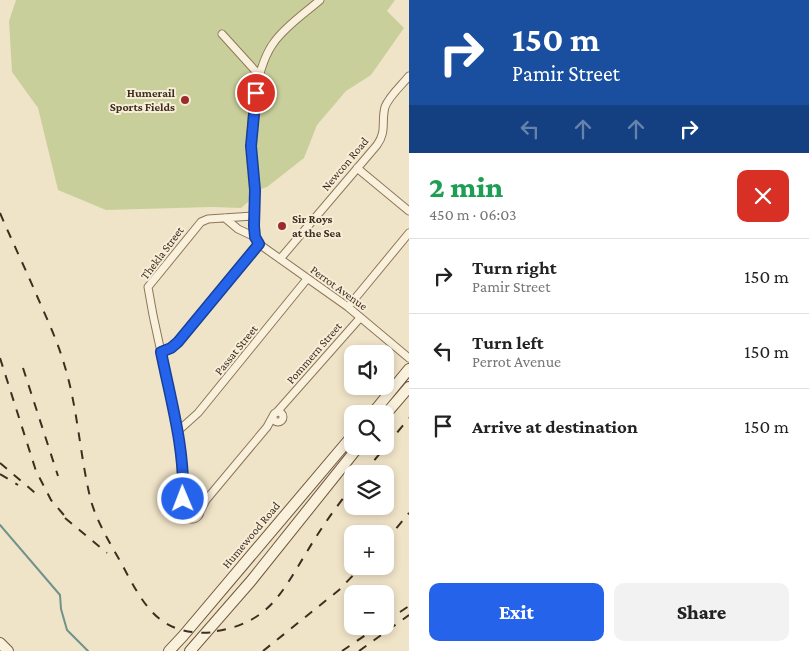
<!DOCTYPE html>
<html lang="en">
<head>
<meta charset="utf-8">
<style>
	body { margin:0; font-family:"Crimson Pro",serif; background:#f2f2f2; color:#222; height:100vh; display:flex; flex-direction:column; font-size:19px; white-space:nowrap }
	* { box-sizing:border-box; margin:0 }
	p { font-size:16px; color:#767676 }
	.icon { flex:none; width:28px; height:28px; fill:none; stroke:currentColor; stroke-width:2; stroke-linecap:round; stroke-linejoin:round }
	.map { position:relative; flex:1; overflow:hidden }
	.sheet { display:flex; flex-direction:column; background:#fff; width:400px }
	.sheet>* { flex:none }
	.guide { background:#1a4fa0; color:#fff; overflow:hidden }
	.buttons { position:absolute; left:344px; top:345px; display:grid; gap:10px }
	.buttons a { display:grid; place-items:center; width:50px; height:50px; border-radius:10px; background:#fff; box-shadow:0 2px 8px #0003; font-size:25px }
	.pin { position:absolute; display:grid; place-items:center; width:42px; height:42px; color:#fff; margin:-21px; border:2px solid #fff; border-radius:50%; box-shadow:0 1px 5px #0007 }
	.me { position:absolute; width:55px; margin:-28px; rotate:359deg; stroke-linejoin:round; filter:drop-shadow(0 0 4px #0008) }
	.turn { display:flex; align-items:center; gap:18px; height:105px; padding:0 20px; font-size:22px }
	.turn .icon { width:65px; height:65px; stroke-width:2.5 }
	.turn b { display:block; font-size:35px; line-height:42px }
	.lanes { display:flex; align-items:center; height:48px; padding:0 20px; background:#0003; justify-content:center; gap:25px; direction:ltr }
	.lanes .off { opacity:.35 }
	.round { display:grid; place-items:center; flex:none; width:52px; height:52px; border-radius:10px; background:#f2f2f2 }
	.head { display:flex; align-items:center; justify-content:space-between; height:85px; padding:0 20px }
	h1 { font-size:30px; font-weight:800; line-height:38px; color:#1e9e55 }
	.primary-button { display:flex; gap:10px; margin-top:auto; padding:10px 20px }
	.primary-button a { flex:1; height:58px; border-radius:10px; background:#2563eb; color:#fff; font-size:20px; font-weight:800; line-height:58px; text-align:center }
	.primary-button a+a { background:#f2f2f2; color:#222 }
	ul { padding:0; list-style:none }
	li { display:flex; align-items:center; gap:15px; height:75px; padding:0 20px; border-top:1px solid #e0e0e0 }
	li div { flex:1 }
	li b { display:block; font-size:19px }
	li em { font-style:normal }
	main { display:flex; flex:1; min-height:0 }
	.map>svg:first-child { display:block }
	.green { fill:#c9cf9b }
	.lines { fill:none; stroke-linecap:round; stroke-linejoin:round }
	.stream { stroke:#6f938a; stroke-width:2 }
	.street-casing { stroke:#8d765c; stroke-width:9 }
	.secondary-casing { stroke:#6f573f; stroke-width:12 }
	.street { stroke:#faf1dc; stroke-width:7 }
	.secondary { stroke:#faf1dc; stroke-width:10 }
	.rail { stroke:#3d2e20; stroke-width:2; stroke-dasharray:9 9; stroke-linecap:butt }
	.route-casing { stroke:#184099; stroke-width:12 }
	.route { stroke:#2563eb; stroke-width:9 }
	.poi-dot { fill:#9e2a2b; stroke:#f7eed8; stroke-width:2 }
	.labels { text-anchor:middle; stroke-width:4; stroke-linejoin:round; paint-order:stroke }
	.poi-label { font-size:12px; font-weight:bold; fill:#3d2e20; stroke:#f7eed8; text-anchor:end }
	.street-label { font-size:12px; fill:#3d2e20; stroke:#f7eed8 }
</style>
</head>
<body>
<main>
<div class="map">
<svg width="409" height="651" viewBox="0 0 409 651">
	<rect width="100%" height="100%" fill="#f0e4c8"/>
	<path class="green" d="M 16,0 L 395,0 L 387,11 L 404,28 L 371,75 L 346,91 L 317,125 L 304,158 L 267,187 L 258,190 L 248,202 L 241,208 L 212,207 L 106,210 L 58,190 L 38,108 L 12,72 L 9,21 Z"/>
	<g class="lines">
		<path class="stream" d="M 0,525 L 60,595 L 61,609 L 67,630 L 88,651"/>
		<defs>
			<path id="street" d="M 320,0 C 305,13 287,25 275,41 C 256,65 251,116 251,145 C 251,161 254,176 255,191 C 255,208 249,229 259,244 L 348,307 L 409,358
				M 222,34 L 260,76
				M 357,168 L 409,211
				M 225,218 L 238,229 L 255,237
				M 280,259 L 377,145 C 387,131 381,122 385,107 C 389,96 402,85 409,76
				M 348,307 L 409,233
				M 161,352 L 171,348 L 178,342 L 259,244
				M273 417a5 5 0 1 1 10 0a5 5 0 1 1-10 0Z
				M 276,413 L 360,318
				M 178,431 L 198,413 L 307,279
				M184 511a8 8 0 1 1 16 0a8 8 0 1 1-16 0Z
				M 185,509 L 178,431 L 153,315 L 148,287 L 201,222 L 208,219 L 253,216
				M 200,512 L 206,500 L 267,427 L 273,416"/>
			<path id="secondary" d="M 372,414 L 409,369
				M 385,415 L 409,387
				M 0,643 L 8,651
				M 169,651 L 183,636 L 352,436
				M 190,651 L 251,581 L 359,446"/>
		</defs>
		<use href="#street" class="street-casing"/>
		<use href="#secondary" class="secondary-casing"/>
		<use href="#street" class="street"/>
		<use href="#secondary" class="secondary"/>
		<path class="rail" d="M 0,213 C 12,241 25,268 37,296 C 47,319 58,342 65,367 C 78,410 80,457 91,501 C 97,521 108,540 119,559 C 143,603 157,638 216,632
			M 0,358 L 36,471 L 51,500 L 69,521
			M 23,368 L 58,476
			M 0,463 L 40,497
			M 0,474 L 18,485
			M 363,474 L 409,418
			M 65,518 L 107,553
			M 385,542 L 409,513
			M 385,622 L 409,606
			M 217,631 C 270,622 282,592 308,550 C 321,528 336,507 352,487
			M 263,651 L 339,590 L 362,566
			M 342,651 L 379,626
			M 359,651 L 409,615"/>
	</g>
	<g class="lines">
		<defs>
			<path id="route" d="M 183,499 C 185,449 171,401 161,352 L 171,348 L 178,342 L 259,244 L 255,237 L 254,226 L 255,190 L 251,146 L 256,93"/>
		</defs>
		<use href="#route" class="route-casing"/>
		<use href="#route" class="route"/>
	</g>
	<g class="poi-dot">
		<circle cx="185" cy="100" r="5"/>
		<circle cx="282" cy="226" r="5"/>
	</g>
	<g class="labels">
		<g class="poi-label">
			<text x="175" y="97">Humerail<tspan x="175" dy="14">Sports Fields</tspan></text>
			<text x="292" y="223" text-anchor="start">Sir Roys<tspan x="292" dy="14">at the Sea</tspan></text>
		</g>
		<g class="street-label">
			<text transform="translate(345 164) rotate(-50)" y="4">Newcon Road</text>
			<text transform="translate(162 253) rotate(-53)" y="4">Thekla Street</text>
			<text transform="translate(339 288) rotate(36)" y="4">Perrot Avenue</text>
			<text transform="translate(236 350) rotate(-51)" y="4">Passat Street</text>
			<text transform="translate(314 353) rotate(-49)" y="4">Pommern Street</text>
			<text transform="translate(251 535) rotate(-50)" y="4">Humewood Road</text>
		</g>
	</g>
</svg>
<div class="buttons">
<a><svg class="icon" aria-label="sound" viewBox="0 0 24 24"><path d="M4 9h4l5-4v14l-5-4H4zM17 9q2 3 0 6"/></svg></a>
<a><svg class="icon" aria-label="search" viewBox="0 0 24 24"><circle cx="10" cy="10" r="6"/><path d="M15 15l6 6"/></svg></a>
<a><svg class="icon" aria-label="layers" viewBox="0 0 24 24"><path d="M12 4l9 5-9 5-9-5zM3 14l9 5 9-5"/></svg></a>
<a>+</a>
<a>−</a>
</div>
<div class="pin" style="left:256px;top:93px;background:#d93025"><svg class="icon" aria-label="arrive" viewBox="0 0 24 24"><path d="M6 21V4h12l-3 4 3 4H6"/></svg></div>
<svg class="me" style="left:183px;top:499px" viewBox="-20 -20 40 40"><circle r="17" fill="#2563eb" stroke="#fff" stroke-width="3"/><path d="M0-11L8 9 0 5-8 9z" fill="#fff"/></svg>
</div>
<section class="sheet">
<div class="guide">
<div class="turn"><svg class="icon" aria-label="right" viewBox="0 0 24 24"><path d="M7 20v-9h11M14 6l5 5-5 5"/></svg><div><b>150 m</b>Pamir Street</div></div>
<div class="lanes"><svg class="icon off" aria-label="left" viewBox="0 0 24 24"><path d="M17 20v-9H6M10 6l-5 5 5 5"/></svg><svg class="icon off" aria-label="ahead" viewBox="0 0 24 24"><path d="M12 20V5M6 11l6-6 6 6"/></svg><svg class="icon off" aria-label="ahead" viewBox="0 0 24 24"><path d="M12 20V5M6 11l6-6 6 6"/></svg><svg class="icon" aria-label="right" viewBox="0 0 24 24"><path d="M7 20v-9h11M14 6l5 5-5 5"/></svg></div>
</div>
<div class="head"><div><h1>2 min</h1><p>450 m · 06:03</p></div><a class="round" style="background:#d93025;color:#fff"><svg class="icon" aria-label="close" viewBox="0 0 24 24"><path d="M6 6l12 12M18 6L6 18"/></svg></a></div>
<ul>
<li><svg class="icon" aria-label="right" viewBox="0 0 24 24"><path d="M7 20v-9h11M14 6l5 5-5 5"/></svg><div><b>Turn right</b><p>Pamir Street</p></div><em>150 m</em></li>
<li><svg class="icon" aria-label="left" viewBox="0 0 24 24"><path d="M17 20v-9H6M10 6l-5 5 5 5"/></svg><div><b>Turn left</b><p>Perrot Avenue</p></div><em>150 m</em></li>
<li><svg class="icon" aria-label="arrive" viewBox="0 0 24 24"><path d="M6 21V4h12l-3 4 3 4H6"/></svg><div><b>Arrive at destination</b></div><em>150 m</em></li>
</ul>
<div class="primary-button"><a>Exit</a><a>Share</a></div>
</section>
</main>
</body>
</html>
